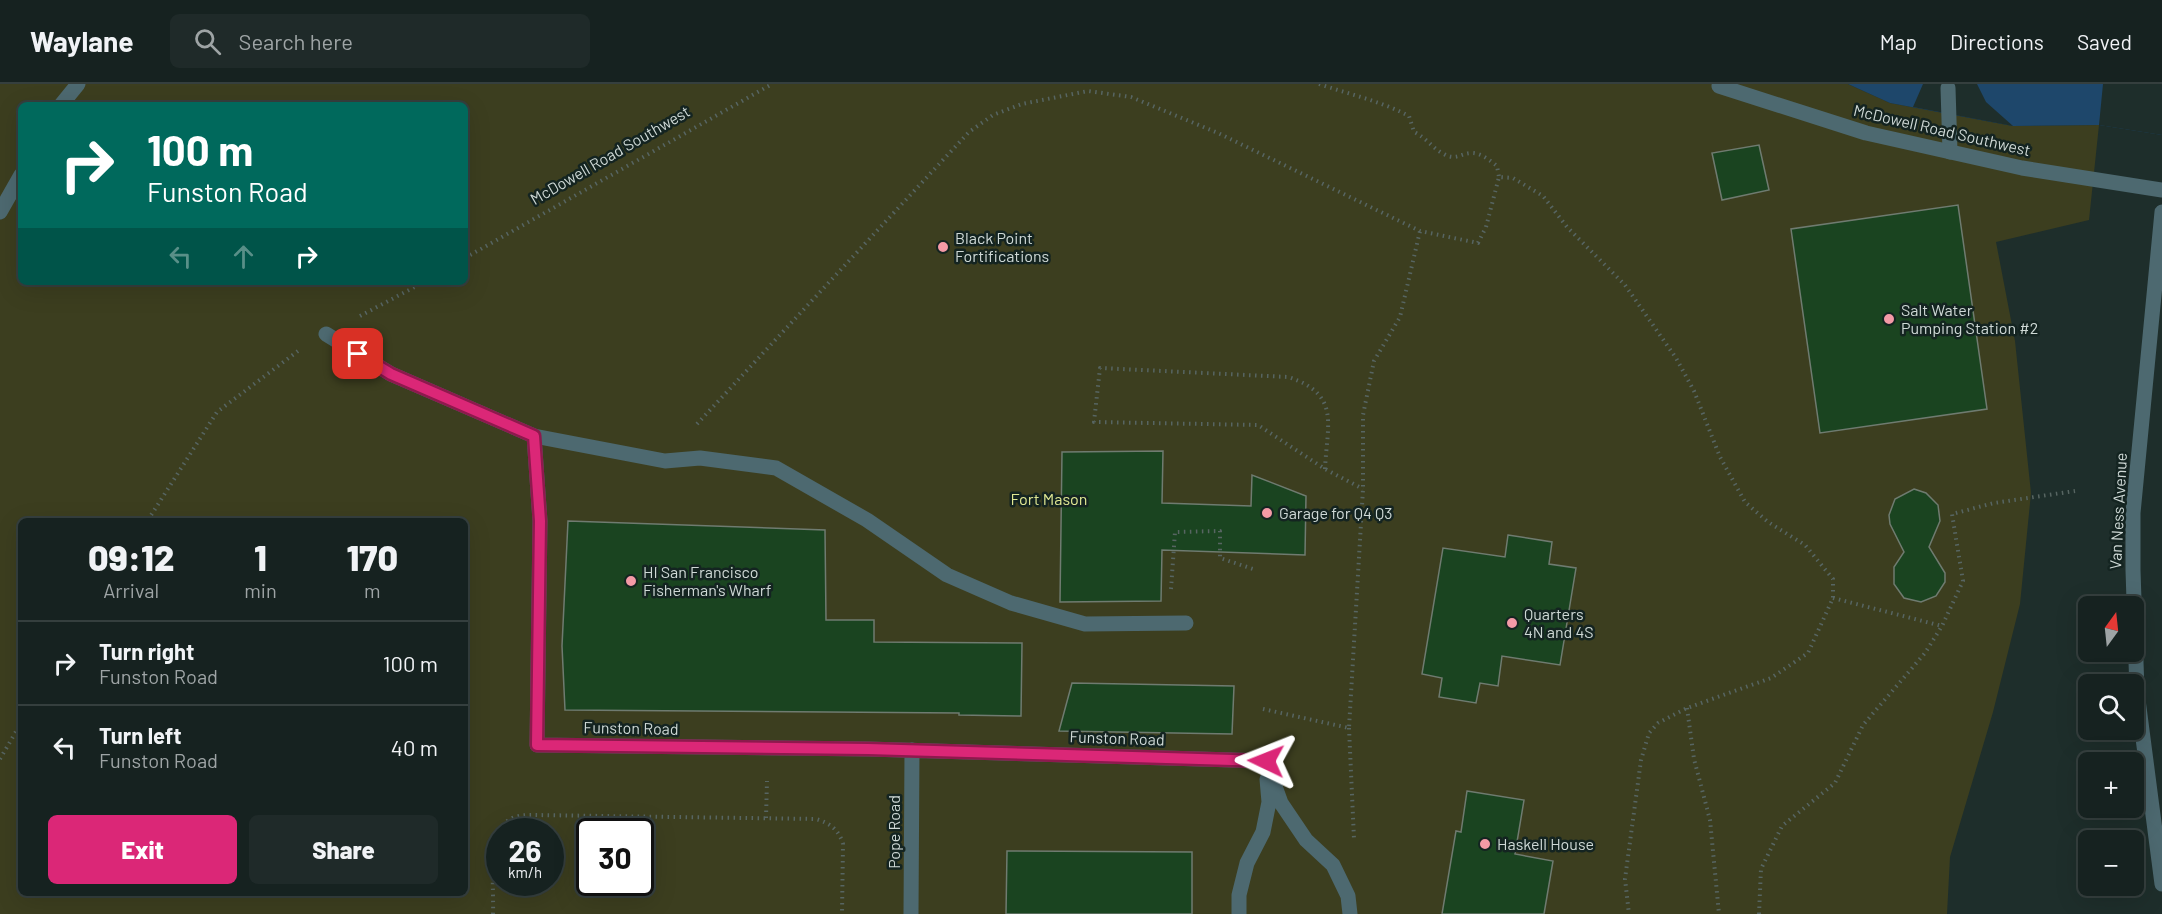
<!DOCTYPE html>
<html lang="en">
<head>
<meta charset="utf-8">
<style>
	body { margin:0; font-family:Barlow,sans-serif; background:#1f2a29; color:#f1f3f6; height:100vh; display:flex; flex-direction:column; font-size:22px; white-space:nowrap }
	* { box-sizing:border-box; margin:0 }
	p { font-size:20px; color:#9ea4a5 }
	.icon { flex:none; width:33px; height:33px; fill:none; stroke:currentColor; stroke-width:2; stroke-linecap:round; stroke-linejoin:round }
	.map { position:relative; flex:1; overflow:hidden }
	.panel { position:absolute; left:18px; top:434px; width:450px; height:378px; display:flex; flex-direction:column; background:#162220; border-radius:9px; box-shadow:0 6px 24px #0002,0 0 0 2px #353f3e }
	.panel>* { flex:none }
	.guide { position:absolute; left:18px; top:18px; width:450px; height:183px; border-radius:9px; box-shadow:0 6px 24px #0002,0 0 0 2px #353f3e; background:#00695c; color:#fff; overflow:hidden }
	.needle { width:39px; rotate:15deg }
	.tools { position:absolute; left:2078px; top:512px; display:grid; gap:12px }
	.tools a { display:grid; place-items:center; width:66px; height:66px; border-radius:9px; background:#162220; box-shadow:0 6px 24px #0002,0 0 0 2px #353f3e; font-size:30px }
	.speed { position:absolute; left:486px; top:734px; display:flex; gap:12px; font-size:30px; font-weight:700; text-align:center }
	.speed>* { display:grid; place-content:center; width:78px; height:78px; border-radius:50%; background:#162220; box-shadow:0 6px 24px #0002,0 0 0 2px #353f3e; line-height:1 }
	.speed small { font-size:15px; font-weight:400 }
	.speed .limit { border:3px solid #111; border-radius:9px; background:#fff; color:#111 }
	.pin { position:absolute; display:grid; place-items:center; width:51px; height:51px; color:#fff; margin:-26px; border-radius:12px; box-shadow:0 3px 9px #0006 }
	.me { position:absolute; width:66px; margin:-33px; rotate:272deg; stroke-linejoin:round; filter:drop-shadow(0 0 4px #0008) }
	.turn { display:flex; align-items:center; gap:21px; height:126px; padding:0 30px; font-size:27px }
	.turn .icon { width:78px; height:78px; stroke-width:2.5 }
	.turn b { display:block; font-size:42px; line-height:51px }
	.lanes { display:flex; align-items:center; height:57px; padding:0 30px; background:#0003; justify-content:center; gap:30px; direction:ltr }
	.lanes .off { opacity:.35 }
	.eta { display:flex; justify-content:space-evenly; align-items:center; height:102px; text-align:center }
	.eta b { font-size:36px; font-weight:800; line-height:42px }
	.cta { display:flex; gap:12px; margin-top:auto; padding:12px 30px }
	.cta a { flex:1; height:69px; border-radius:9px; background:#db2777; color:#fff; font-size:24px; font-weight:800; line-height:69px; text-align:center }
	.cta a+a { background:#1f2a29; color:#f1f3f6 }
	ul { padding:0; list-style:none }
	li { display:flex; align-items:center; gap:18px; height:84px; padding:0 30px; border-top:2px solid #353f3e }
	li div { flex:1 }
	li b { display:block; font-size:22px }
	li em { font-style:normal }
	header { display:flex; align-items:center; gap:36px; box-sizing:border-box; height:84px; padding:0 30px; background:#162220; border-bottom:2px solid #353f3e }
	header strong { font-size:28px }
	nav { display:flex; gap:33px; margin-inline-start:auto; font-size:21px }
	.search { width:420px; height:54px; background:#1f2a29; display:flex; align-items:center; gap:15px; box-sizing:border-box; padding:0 21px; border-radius:9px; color:#9ea4a5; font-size:22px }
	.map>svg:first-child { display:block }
	.green { fill:#3c3e1f; fill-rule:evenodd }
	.water { fill:#1e476b }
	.pier { fill:#1e2e2b }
	.building { fill:#1a4420; stroke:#6f7b70; stroke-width:1.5 }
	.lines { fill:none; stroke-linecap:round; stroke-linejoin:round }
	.path { stroke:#576562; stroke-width:4; stroke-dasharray:1.5 4.5; stroke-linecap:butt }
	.service { stroke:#4d6970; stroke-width:15 }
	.minor { stroke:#4d6970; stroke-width:15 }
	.route-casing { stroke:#8e194d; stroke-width:15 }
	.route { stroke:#db2777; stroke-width:10 }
	.poi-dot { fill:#f49aa6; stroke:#142421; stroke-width:2 }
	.labels { text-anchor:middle; stroke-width:5; stroke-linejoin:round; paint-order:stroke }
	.street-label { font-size:16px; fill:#cfd9d6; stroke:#142421 }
	.poi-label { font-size:16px; fill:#cfd9d6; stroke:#142421; text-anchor:start }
	.park-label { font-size:16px; fill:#e0e893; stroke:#142421 }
</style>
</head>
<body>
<header>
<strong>Waylane</strong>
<div class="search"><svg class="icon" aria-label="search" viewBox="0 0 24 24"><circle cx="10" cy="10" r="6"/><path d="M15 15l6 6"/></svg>Search here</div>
<nav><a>Map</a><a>Directions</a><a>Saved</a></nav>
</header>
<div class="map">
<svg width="2162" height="830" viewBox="0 0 2162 830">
	<rect width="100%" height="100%" fill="#1e2e2b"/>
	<path class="green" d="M 0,0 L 1848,0 L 1890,19 L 2013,42 L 2099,41 L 2089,136 L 1996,158 L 2015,257 L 2031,409 L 2020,520 L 1993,628 L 1950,773 L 1947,830 L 0,830 ZM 21,21 L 465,21 L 465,198 L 21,198 ZM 21,436 L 465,436 L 465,808 L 21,808 ZM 500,747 L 550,747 L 550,798 L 500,798 ZM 590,747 L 640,747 L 640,798 L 590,798 Z"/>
	<path class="water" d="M 1848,0 L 2162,0 L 2162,51 L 2099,41 L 2013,42 L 1890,19 Z"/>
	<path class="pier" d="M 1923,0 L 1977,0 L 1986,18 L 2013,42 L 1913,23 Z
		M 2103,0 L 2162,0 L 2162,51 L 2099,41 Z"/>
	<path class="building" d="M 1759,61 L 1769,106 L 1722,116 L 1712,69 Z
		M 1958,121 L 1987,325 L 1820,349 L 1791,145 Z
		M 1163,367 L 1162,419 L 1251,422 L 1252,391 L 1306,412 L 1305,471 L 1162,466 L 1161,517 L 1060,518 L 1062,368 Z
		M 1914,405 L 1926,409 L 1938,421 L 1940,437 L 1929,463 L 1945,489 L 1945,498 L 1936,512 L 1921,518 L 1904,514 L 1894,500 L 1894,483 L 1904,468 L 1890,440 L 1889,431 L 1895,415 Z
		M 568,437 L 825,446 L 826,536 L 874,536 L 874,558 L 1022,559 L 1021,632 L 959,631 L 959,629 L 565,626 L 562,562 Z
		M 1508,451 L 1552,458 L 1549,480 L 1576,484 L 1560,581 L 1502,572 L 1498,602 L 1480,599 L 1476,619 L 1439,613 L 1442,594 L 1422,590 L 1443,464 L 1505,473 Z
		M 1072,599 L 1234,602 L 1232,650 L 1059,647 Z
		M 1467,707 L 1524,716 L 1515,770 L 1553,777 L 1544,830 L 1442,830 L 1456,747 L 1461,748 Z
		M 1007,767 L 1192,768 L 1192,830 L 1006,830 Z"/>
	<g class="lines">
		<path class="path" d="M 1319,0 C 1348,10 1381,17 1409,32 L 1414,48 C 1427,54 1433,65 1444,70 C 1456,77 1461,69 1472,69 C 1481,69 1491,77 1497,82 L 1499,93
			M 465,174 L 772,0
			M 360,232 L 424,198
			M 697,340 L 969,48 L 993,31 L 1022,20 L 1088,7 L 1131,13 L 1218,49 L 1420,147 L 1478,159 L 1486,143 L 1499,93 L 1513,94 L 1543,112 L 1567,143 L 1625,201 L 1676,274 L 1694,307 L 1720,373 L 1745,418 L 1768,438 L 1805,461 L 1833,495 L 1833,514 L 1808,569 L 1771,594 L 1687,624 L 1658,639 L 1649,649 L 1641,676 L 1625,795 L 1629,830
			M 1325,385 C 1327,340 1341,310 1288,293 L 1100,284 L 1094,338 L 1258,341 L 1325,385 L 1363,405
			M 148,436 L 217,328 L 298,267
			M 1171,505 L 1175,448 L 1220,447 L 1220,474 L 1256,486
			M 1833,514 L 1942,542
			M 1687,624 L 1694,675 L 1710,736 L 1719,830
			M 1263,625 L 1349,644 L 1363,405 L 1363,331 L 1374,277 L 1400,233 L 1420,147
			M 1349,644 L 1354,755
			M 0,675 L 21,639
			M 766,734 L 767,697
			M 493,830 C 494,806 488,754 506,738 C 514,731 524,731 534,731 L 816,735 C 830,739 839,746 843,760 L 842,830
			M 1759,830 L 1761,785 L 1782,742 L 1835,699 L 1863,641 L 1925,569 L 1942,542 L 1963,497 L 1952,430 L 1994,419 L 2075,407"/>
		<path class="service" d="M 1948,4 L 1950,68
			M 61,21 L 78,0
			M 0,128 L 21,91
			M 534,352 L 665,377 L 700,374 L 776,384 L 867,436 L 947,491 L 1011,519 L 1085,540 L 1186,539"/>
		<path class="minor" d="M 1719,2 L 1866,49 L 2022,84 L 2162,106
			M 2162,128 L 2133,429 L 2133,486 L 2137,608 L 2162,800
			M 326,250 L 391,290 L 534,352 L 540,437 L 537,661 L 868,665 L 1266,677
			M 1266,677 L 1281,719 L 1306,756 L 1333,781 L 1348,812 L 1350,830
			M 911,830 L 912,666
			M 1239,830 L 1239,811 L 1247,779 L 1263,748 L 1269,718 L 1267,695"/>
	</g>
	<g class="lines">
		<defs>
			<path id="route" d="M 358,270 L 391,290 L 534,352 L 540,437 L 537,661 L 868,665 L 1266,677"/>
		</defs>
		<use href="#route" class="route-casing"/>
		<use href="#route" class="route"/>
	</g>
	<g class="poi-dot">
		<circle cx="943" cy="163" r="6"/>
		<circle cx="1889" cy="235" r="6"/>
		<circle cx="1267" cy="429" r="6"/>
		<circle cx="631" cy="497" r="6"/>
		<circle cx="1512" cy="539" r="6"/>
		<circle cx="1485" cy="760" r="6"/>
	</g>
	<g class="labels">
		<g class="street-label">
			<text transform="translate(1942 46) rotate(13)" y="6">McDowell Road Southwest</text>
			<text transform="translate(610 71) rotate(-30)" y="6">McDowell Road Southwest</text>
			<text transform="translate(2118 427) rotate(-87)" y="6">Van Ness Avenue</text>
			<text transform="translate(631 644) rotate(1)" y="6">Funston Road</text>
			<text transform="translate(1117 654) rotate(2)" y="6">Funston Road</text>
			<text transform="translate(894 748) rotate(-90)" y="6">Pope Road</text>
		</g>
		<g class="poi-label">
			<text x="955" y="160">Black Point<tspan x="955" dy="18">Fortifications</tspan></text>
			<text x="1901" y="232">Salt Water<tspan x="1901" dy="18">Pumping Station #2</tspan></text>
			<text x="1279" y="435">Garage for Q4 Q3</text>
			<text x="643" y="494">HI San Francisco<tspan x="643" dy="18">Fisherman's Wharf</tspan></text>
			<text x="1524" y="536">Quarters<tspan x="1524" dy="18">4N and 4S</tspan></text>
			<text x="1497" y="766">Haskell House</text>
		</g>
		<g class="park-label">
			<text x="1049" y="421">Fort Mason</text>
		</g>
	</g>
</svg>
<div class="tools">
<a><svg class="needle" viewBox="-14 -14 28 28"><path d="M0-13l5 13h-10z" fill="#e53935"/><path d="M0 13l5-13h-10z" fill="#9ea4a5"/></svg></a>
<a><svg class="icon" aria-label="search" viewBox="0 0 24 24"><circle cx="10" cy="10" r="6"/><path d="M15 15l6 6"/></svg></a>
<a>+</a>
<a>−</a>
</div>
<div class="speed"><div>26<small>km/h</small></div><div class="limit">30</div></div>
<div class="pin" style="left:358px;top:270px;background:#d93025"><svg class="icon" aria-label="arrive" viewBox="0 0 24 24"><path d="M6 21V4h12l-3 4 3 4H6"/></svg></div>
<svg class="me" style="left:1266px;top:677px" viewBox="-20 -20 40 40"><path d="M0-17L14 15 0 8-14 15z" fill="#db2777" stroke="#fff" stroke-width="4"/></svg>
<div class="guide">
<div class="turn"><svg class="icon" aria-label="right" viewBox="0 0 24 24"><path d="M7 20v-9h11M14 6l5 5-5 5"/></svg><div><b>100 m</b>Funston Road</div></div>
<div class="lanes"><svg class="icon off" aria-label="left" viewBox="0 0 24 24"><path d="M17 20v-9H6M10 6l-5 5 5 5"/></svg><svg class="icon off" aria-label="ahead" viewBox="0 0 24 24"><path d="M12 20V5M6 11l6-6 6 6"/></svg><svg class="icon" aria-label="right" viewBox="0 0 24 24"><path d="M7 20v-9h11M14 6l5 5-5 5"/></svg></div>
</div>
<section class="panel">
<div class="eta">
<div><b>09:12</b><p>Arrival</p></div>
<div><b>1</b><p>min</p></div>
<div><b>170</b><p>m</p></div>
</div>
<ul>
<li><svg class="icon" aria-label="right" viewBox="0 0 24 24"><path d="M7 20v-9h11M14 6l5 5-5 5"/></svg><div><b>Turn right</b><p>Funston Road</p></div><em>100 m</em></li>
<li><svg class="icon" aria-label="left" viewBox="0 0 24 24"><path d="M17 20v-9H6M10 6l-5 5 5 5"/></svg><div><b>Turn left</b><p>Funston Road</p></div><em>40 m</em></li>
</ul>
<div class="cta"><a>Exit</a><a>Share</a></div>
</section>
</div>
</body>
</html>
